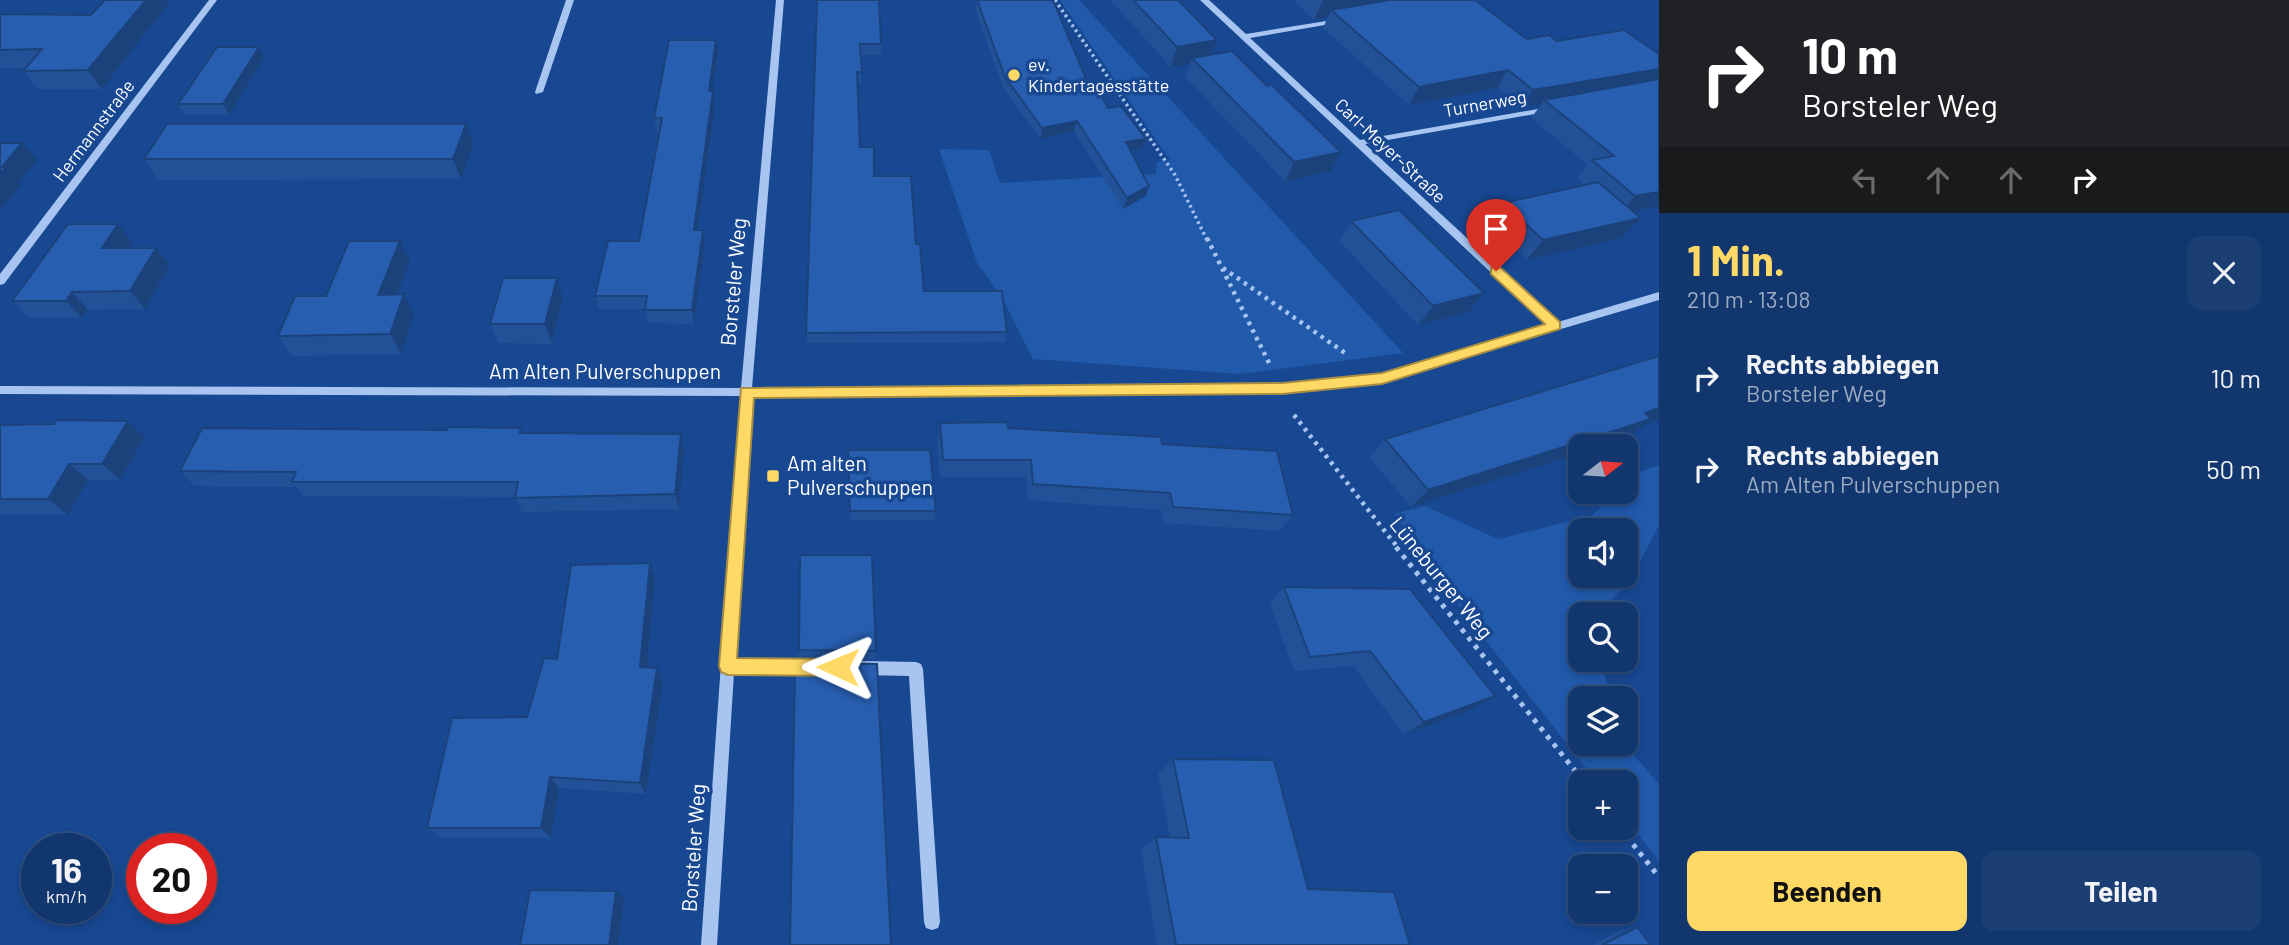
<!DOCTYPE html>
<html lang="de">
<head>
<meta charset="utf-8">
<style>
	body { margin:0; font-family:Barlow,sans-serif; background:#1b3e73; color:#f1f3f6; height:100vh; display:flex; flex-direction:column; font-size:26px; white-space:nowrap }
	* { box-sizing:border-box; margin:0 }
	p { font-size:23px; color:#9cabc2 }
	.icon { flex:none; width:38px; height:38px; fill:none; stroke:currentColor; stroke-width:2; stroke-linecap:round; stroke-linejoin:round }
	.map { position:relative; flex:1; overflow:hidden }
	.panel { display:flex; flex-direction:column; background:#12366e; width:630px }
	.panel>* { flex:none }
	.guide { background:#202124; color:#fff; overflow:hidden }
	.needle { width:46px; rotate:73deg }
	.fabs { position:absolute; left:1568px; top:434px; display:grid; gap:14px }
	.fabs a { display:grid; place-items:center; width:70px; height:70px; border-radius:14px; background:#12366e; box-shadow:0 4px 10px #0003,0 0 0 2px #315081; font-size:35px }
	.speed { position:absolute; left:21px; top:833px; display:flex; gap:14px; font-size:35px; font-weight:700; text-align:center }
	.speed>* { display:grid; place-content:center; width:91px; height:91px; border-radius:50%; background:#12366e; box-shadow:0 4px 10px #0003,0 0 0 2px #315081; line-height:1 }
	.speed small { font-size:18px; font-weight:400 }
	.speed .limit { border:10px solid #d22; background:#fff; color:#111 }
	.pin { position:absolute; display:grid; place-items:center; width:60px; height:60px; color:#fff; margin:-72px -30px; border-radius:50% 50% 50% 0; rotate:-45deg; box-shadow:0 0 7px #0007 }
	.pin .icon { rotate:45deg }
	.me { position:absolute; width:77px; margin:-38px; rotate:271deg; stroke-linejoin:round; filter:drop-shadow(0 0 5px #0008) }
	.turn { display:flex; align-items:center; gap:24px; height:147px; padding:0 28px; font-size:32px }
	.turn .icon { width:91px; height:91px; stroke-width:2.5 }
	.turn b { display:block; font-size:49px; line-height:60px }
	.lanes { display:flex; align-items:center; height:66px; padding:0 28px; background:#0003; justify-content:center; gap:35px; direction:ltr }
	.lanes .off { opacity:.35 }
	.round { display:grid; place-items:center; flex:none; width:74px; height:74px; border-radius:14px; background:#1b3e73 }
	.headline { display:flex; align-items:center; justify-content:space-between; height:119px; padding:0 28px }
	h1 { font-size:42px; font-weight:700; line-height:52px; color:#ffd966 }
	.button { display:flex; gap:14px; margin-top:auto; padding:14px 28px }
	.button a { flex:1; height:80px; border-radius:14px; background:#ffd966; color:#111; font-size:28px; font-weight:700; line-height:80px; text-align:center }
	.button a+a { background:#1b3e73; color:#f1f3f6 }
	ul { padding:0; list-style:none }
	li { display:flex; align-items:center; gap:21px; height:91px; padding:0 28px }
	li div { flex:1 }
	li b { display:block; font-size:26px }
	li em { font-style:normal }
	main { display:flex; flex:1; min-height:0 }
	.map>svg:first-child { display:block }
	.green { fill:#2159ab; fill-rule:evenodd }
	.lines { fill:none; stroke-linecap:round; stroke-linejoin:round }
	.path-far2 { stroke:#a7c5f0; stroke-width:3.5; stroke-dasharray:2.5 3.5; stroke-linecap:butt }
	.path-far1 { stroke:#a7c5f0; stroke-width:4.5; stroke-dasharray:3.5 5; stroke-linecap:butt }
	.path { stroke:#a7c5f0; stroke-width:5; stroke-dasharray:4.5 6; stroke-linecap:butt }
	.minor { fill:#a7c5f0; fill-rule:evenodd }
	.wall { fill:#225197 }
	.shaded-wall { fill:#1b427b }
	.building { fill:#275eb0; stroke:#1b427b; stroke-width:2 }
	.route { fill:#ffd966; stroke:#a68d42; stroke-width:2 }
	.poi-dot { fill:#ffd966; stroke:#184892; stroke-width:2.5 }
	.labels { text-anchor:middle; stroke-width:7; stroke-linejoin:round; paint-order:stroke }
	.far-poi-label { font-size:18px; fill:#fff; stroke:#184892; text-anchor:start }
	.far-street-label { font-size:18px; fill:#fff; stroke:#184892 }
	.street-label { font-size:21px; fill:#fff; stroke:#184892 }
	.poi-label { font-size:21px; fill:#fff; stroke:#184892; text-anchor:start }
</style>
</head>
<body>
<main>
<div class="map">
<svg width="1659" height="945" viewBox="0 0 1659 945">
	<rect width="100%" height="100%" fill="#184892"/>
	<path class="green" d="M 1060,0 L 1079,0 L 1403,353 L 1240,374 L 1033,359 L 1001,296 L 977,263 L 939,149 L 989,150 L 1000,183 L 1156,174 L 1157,162 L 1170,160 Z
		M 1659,465 L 1659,525 L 1628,585 L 1596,614 L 1580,614 L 1580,660 L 1600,660 L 1611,698 L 1580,698 L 1580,744 L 1624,744 L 1659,784 L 1659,861 L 1626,819 L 1626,782 L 1597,782 L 1464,613 L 1394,514 L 1425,506 L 1498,539 L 1591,516 L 1618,492 L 1626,492 L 1626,484 L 1639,472 ZM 1580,530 L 1626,530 L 1626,576 L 1580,576 Z"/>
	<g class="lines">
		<path class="path-far2" d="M 1055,0 L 1175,175 L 1207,240"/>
		<path class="path-far1" d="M 1207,238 L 1269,363
			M 1223,268 L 1348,355
			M 1294,415 L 1398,548"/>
		<path class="path" d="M 1396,547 L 1584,782
			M 1620,828 L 1659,877"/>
		<path class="minor" d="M 209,0 L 217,0 L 4,284 L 0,285 L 0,274 Z
			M 566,0 L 574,0 L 543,92 L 536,94 L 535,92 Z
			M 776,0 L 784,0 L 752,388 L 1282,385 L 1382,374 L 1547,325 L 1200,0 L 1209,0 L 1246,34 L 1345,18 L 1346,20 L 1342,22 L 1250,38 L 1360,140 L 1555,106 L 1555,110 L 1552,111 L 1365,144 L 1558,322 L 1659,292 L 1659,300 L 1382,382 L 1282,393 L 752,396 L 735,659 L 815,660 L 820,662 L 822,667 L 820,672 L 815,674 L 734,673 L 717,945 L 701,945 L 740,396 L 0,394 L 0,386 L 741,388 Z
			M 861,661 L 916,662 L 921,664 L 923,669 L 940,922 L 938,928 L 932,930 L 926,928 L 924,922 L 909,676 L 861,675 L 856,673 L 854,668 L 856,663 Z"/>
	</g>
	<path class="wall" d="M 105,0 L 171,0 L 102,89 L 38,89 L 23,71 L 25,68 L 0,68 L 0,14 L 91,15 Z
		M 817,0 L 881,44 L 881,55 L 861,55 L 861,83 L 857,83 L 860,147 L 874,176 L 916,244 L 924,291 L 1007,332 L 1005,342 L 807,343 Z
		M 976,0 L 1053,0 L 1087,81 L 1108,108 L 1146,139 L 1142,149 L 1131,151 L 1146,196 L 1123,209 L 1074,131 L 1040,139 L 1003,87 L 975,9 Z
		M 1110,0 L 1178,0 L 1212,54 L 1267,86 L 1341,152 L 1331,171 L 1285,181 L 1185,77 L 1190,64 L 1171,67 Z
		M 1293,0 L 1475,0 L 1659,206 L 1633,211 L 1641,218 L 1622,238 L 1527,260 L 1488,223 L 1503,203 L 1585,185 L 1577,178 L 1588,165 L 1531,118 L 1541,105 L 1520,108 L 1497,88 L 1409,105 L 1323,28 L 1328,17 L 1314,20 Z
		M 716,40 L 718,54 L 712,91 L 715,105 L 698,230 L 703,230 L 705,244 L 694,324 L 648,323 L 645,309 L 599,309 L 595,296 L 639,241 L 659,132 L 657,132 L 654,118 Z
		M 264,57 L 229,115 L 185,115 L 178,104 Z
		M 466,124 L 474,144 L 461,179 L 158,180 L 144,159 Z
		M 1351,221 L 1468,313 L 1418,325 L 1339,241 Z
		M 132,242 L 128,248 L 156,248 L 170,265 L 145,309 L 88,310 L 82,318 L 29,318 L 12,301 Z
		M 410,261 L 397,294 L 414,314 L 401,354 L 292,356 L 278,336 L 326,296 Z
		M 557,278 L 563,298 L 552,344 L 498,343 L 490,324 Z
		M 1659,356 L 1659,420 L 1644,425 L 1629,437 L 1411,507 L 1369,457 L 1385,439 Z
		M 940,423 L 1008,428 L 1162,444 L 1293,515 L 1280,531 L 1163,523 L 1161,510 L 1027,500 L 1026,477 L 940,477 L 937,440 Z
		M 0,425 L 145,437 L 120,480 L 88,480 L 68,515 L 0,514 Z
		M 523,433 L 681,434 L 684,449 L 679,509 L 522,512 L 515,497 L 304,496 L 296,487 L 195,486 L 180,471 Z
		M 848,450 L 936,511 L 934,520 L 850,520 Z
		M 655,579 L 648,667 L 663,682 L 646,794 L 559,788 L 551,838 L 441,838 L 427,828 L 527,717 L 557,659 Z
		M 1284,587 L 1495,696 L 1473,709 L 1404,735 L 1353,666 L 1294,671 L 1270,603 Z
		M 799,650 L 876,651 L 875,659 L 799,657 Z
		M 1173,759 L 1308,889 L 1410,945 L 1157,945 L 1141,850 L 1156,837 L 1170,838 L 1158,774 Z
		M 1637,927 L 1651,945 L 1593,945 L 1621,930 Z"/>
	<path class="shaded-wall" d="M 146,0 L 171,0 L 102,89 L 88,70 Z
		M 1323,0 L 1428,0 L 1331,10 L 1328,17 L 1314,20 Z
		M 716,40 L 718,54 L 710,105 L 709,91 Z
		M 1217,40 L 1210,60 L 1192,58 L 1190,64 L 1171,67 L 1177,47 Z
		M 259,47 L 264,57 L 229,115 L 223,104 Z
		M 1659,69 L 1659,84 L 1544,100 L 1541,105 L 1520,108 L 1533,90 Z
		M 1508,70 L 1497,88 L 1409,105 L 1419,87 Z
		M 713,91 L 715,105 L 696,244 L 694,230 Z
		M 1077,121 L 1074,131 L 1040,139 L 1042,128 Z
		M 466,124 L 474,144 L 461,179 L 453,159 Z
		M 1146,139 L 1142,149 L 1123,152 L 1126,142 Z
		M 22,143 L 37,160 L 19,182 L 21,184 L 0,211 L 0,174 L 2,167 Z
		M 1341,152 L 1331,171 L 1285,181 L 1294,162 Z
		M 1149,186 L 1146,196 L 1123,209 L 1127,198 Z
		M 1659,192 L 1659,206 L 1619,214 L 1635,196 Z
		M 1641,218 L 1622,238 L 1527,260 L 1543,240 Z
		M 118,224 L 132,242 L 117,266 L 102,248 Z
		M 703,230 L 705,244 L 694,324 L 692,310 Z
		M 400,241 L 410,261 L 389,315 L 378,295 Z
		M 156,248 L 170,265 L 145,309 L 130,291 Z
		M 557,278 L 563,298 L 552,344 L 545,324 Z
		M 72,292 L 88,310 L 82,318 L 66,301 Z
		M 1484,293 L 1468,313 L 1418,325 L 1433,306 Z
		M 404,294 L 414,314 L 401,354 L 390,334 Z
		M 1659,408 L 1659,420 L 1644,425 L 1629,437 L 1601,446 L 1580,446 L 1580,453 L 1411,507 L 1428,490 Z
		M 128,421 L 145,437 L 120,480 L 102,464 Z
		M 681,434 L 684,449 L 679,509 L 675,494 Z
		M 69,464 L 88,480 L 68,515 L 48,499 Z
		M 650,563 L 655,579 L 646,681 L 640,667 Z
		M 657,668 L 663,682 L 646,794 L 640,783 Z
		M 1495,696 L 1473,709 L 1404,735 L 1424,722 Z
		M 550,777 L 559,788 L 551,838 L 541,828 Z
		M 616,891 L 624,899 L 618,945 L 609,945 Z"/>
	<path class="building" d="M 105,0 L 146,0 L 88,70 L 23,71 L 42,49 L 0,50 L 0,14 L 91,15 Z
		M 817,0 L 879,0 L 881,44 L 860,44 L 862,72 L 857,72 L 860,147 L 874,147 L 874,176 L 911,176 L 916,244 L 920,244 L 924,291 L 1002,291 L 1007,332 L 806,333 Z
		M 977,0 L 1053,0 L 1087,81 L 1094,80 L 1108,108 L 1121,106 L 1146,139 L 1126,142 L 1149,186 L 1127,198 L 1077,121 L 1042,128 L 1005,77 Z
		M 1133,0 L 1178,0 L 1217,40 L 1177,47 Z
		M 1390,0 L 1475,0 L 1527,39 L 1549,35 L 1557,41 L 1624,30 L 1659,54 L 1659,69 L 1533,90 L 1508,70 L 1419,87 L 1331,10 Z
		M 669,40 L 716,40 L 709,91 L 713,91 L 694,230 L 703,230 L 692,310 L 645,310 L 647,296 L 595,296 L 608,241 L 639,241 L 662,118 L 654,118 Z
		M 217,47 L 259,47 L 223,104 L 178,104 Z
		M 1232,51 L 1267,86 L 1272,85 L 1341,152 L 1294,162 L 1192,58 Z
		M 1659,79 L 1659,192 L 1635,196 L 1592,160 L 1614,156 L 1544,100 Z
		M 167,124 L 466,124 L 453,159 L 144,159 Z
		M 0,143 L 22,143 L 2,167 L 6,167 L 0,174 Z
		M 1598,182 L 1641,218 L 1543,240 L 1503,203 Z
		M 1399,210 L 1484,293 L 1433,306 L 1351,221 Z
		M 68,224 L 118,224 L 102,248 L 156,248 L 130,291 L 72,292 L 66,301 L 12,301 Z
		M 349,241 L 400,241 L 378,295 L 404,294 L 390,334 L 278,336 L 295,296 L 326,296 Z
		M 503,278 L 557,278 L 545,324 L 490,324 Z
		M 1659,356 L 1659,408 L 1645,413 L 1651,419 L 1428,490 L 1385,439 Z
		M 57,420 L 128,421 L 102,464 L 69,464 L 48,499 L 0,499 L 0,425 L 54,424 Z
		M 1007,422 L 1008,428 L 1161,437 L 1162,444 L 1277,451 L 1293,515 L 1173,507 L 1170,493 L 1033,484 L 1031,460 L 943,460 L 940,423 Z
		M 448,427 L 521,428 L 520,433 L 681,434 L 675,494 L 515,498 L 518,482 L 292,482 L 296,472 L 180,471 L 202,428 L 447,430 Z
		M 848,450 L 930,450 L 936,511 L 850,511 Z
		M 800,555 L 872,555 L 876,651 L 799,650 Z
		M 650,563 L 640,667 L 657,668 L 640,783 L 550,777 L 541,828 L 427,828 L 452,718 L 527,717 L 544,658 L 557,659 L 571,565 Z
		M 1284,587 L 1410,589 L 1495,696 L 1424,722 L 1370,651 L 1310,657 Z
		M 798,662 L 877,664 L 891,945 L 790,945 L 795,672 L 798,672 Z
		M 1173,759 L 1274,760 L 1308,889 L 1394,892 L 1410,945 L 1176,945 L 1156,837 L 1189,838 Z
		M 530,890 L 616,891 L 609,945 L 520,945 Z
		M 1637,927 L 1651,945 L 1602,945 Z"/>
	<path class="route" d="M 1496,266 L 1501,268 L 1560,322 L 1560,329 L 1382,384 L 1282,394 L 754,398 L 737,658 L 838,659 L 844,661 L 847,667 L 844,674 L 838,676 L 728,675 L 721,672 L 719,666 L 741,388 L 1282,383 L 1382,373 L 1545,324 L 1491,274 L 1491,268 Z"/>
	<g class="poi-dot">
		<circle cx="1014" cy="75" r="7"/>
		<rect x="766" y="469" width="14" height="14" rx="3.5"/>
	</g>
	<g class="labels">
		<g class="far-poi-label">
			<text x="1028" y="71">ev.<tspan x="1028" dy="21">Kindertagesstätte</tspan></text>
		</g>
		<g class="far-street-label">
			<text transform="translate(1485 104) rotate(-10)" y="6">Turnerweg</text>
			<text transform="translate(94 131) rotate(-53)" y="6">Hermannstraße</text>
			<text transform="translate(1390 151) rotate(43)" y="6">Carl-Meyer-Straße</text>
		</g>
		<g class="street-label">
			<text transform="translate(734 282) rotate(-85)" y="7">Borsteler Weg</text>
			<text x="605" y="379">Am Alten Pulverschuppen</text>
			<text transform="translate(1441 578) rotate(51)" y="7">Lüneburger Weg</text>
			<text transform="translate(694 848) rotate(-86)" y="7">Borsteler Weg</text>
		</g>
		<g class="poi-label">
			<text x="787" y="471">Am alten<tspan x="787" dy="24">Pulverschuppen</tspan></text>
		</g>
	</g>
</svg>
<div class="fabs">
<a><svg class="needle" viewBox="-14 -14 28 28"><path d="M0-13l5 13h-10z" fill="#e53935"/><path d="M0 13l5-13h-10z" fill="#9cabc2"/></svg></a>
<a><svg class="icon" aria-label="sound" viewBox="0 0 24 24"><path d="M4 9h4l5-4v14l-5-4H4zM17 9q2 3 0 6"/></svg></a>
<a><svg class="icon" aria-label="search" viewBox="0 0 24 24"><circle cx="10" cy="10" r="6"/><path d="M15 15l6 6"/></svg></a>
<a><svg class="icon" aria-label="layers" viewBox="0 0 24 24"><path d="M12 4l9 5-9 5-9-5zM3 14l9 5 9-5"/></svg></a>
<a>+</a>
<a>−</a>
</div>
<div class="speed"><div>16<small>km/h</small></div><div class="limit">20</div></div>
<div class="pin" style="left:1496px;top:271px;background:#d93025"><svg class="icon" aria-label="arrive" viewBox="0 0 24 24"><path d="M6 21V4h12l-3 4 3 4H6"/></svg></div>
<svg class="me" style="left:838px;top:667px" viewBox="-20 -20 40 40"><path d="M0-17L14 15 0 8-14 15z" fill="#ffd966" stroke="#fff" stroke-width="4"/></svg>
</div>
<section class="panel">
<div class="guide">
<div class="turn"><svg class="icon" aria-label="right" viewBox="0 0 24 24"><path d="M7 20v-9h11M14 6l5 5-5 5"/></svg><div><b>10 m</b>Borsteler Weg</div></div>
<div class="lanes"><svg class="icon off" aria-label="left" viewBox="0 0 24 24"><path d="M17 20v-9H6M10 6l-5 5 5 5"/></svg><svg class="icon off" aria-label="ahead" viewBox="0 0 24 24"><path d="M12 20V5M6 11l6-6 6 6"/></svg><svg class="icon off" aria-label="ahead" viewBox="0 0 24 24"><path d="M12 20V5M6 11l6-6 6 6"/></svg><svg class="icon" aria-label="right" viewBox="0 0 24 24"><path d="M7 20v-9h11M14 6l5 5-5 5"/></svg></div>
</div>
<div class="headline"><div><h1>1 Min.</h1><p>210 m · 13:08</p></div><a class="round"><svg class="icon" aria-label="close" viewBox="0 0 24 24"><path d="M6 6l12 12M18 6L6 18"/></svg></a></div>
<ul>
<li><svg class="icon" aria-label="right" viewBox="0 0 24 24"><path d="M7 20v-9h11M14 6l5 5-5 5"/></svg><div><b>Rechts abbiegen</b><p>Borsteler Weg</p></div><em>10 m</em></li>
<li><svg class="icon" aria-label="right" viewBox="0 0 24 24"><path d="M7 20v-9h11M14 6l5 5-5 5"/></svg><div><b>Rechts abbiegen</b><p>Am Alten Pulverschuppen</p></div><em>50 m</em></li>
</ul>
<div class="button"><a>Beenden</a><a>Teilen</a></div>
</section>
</main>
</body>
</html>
